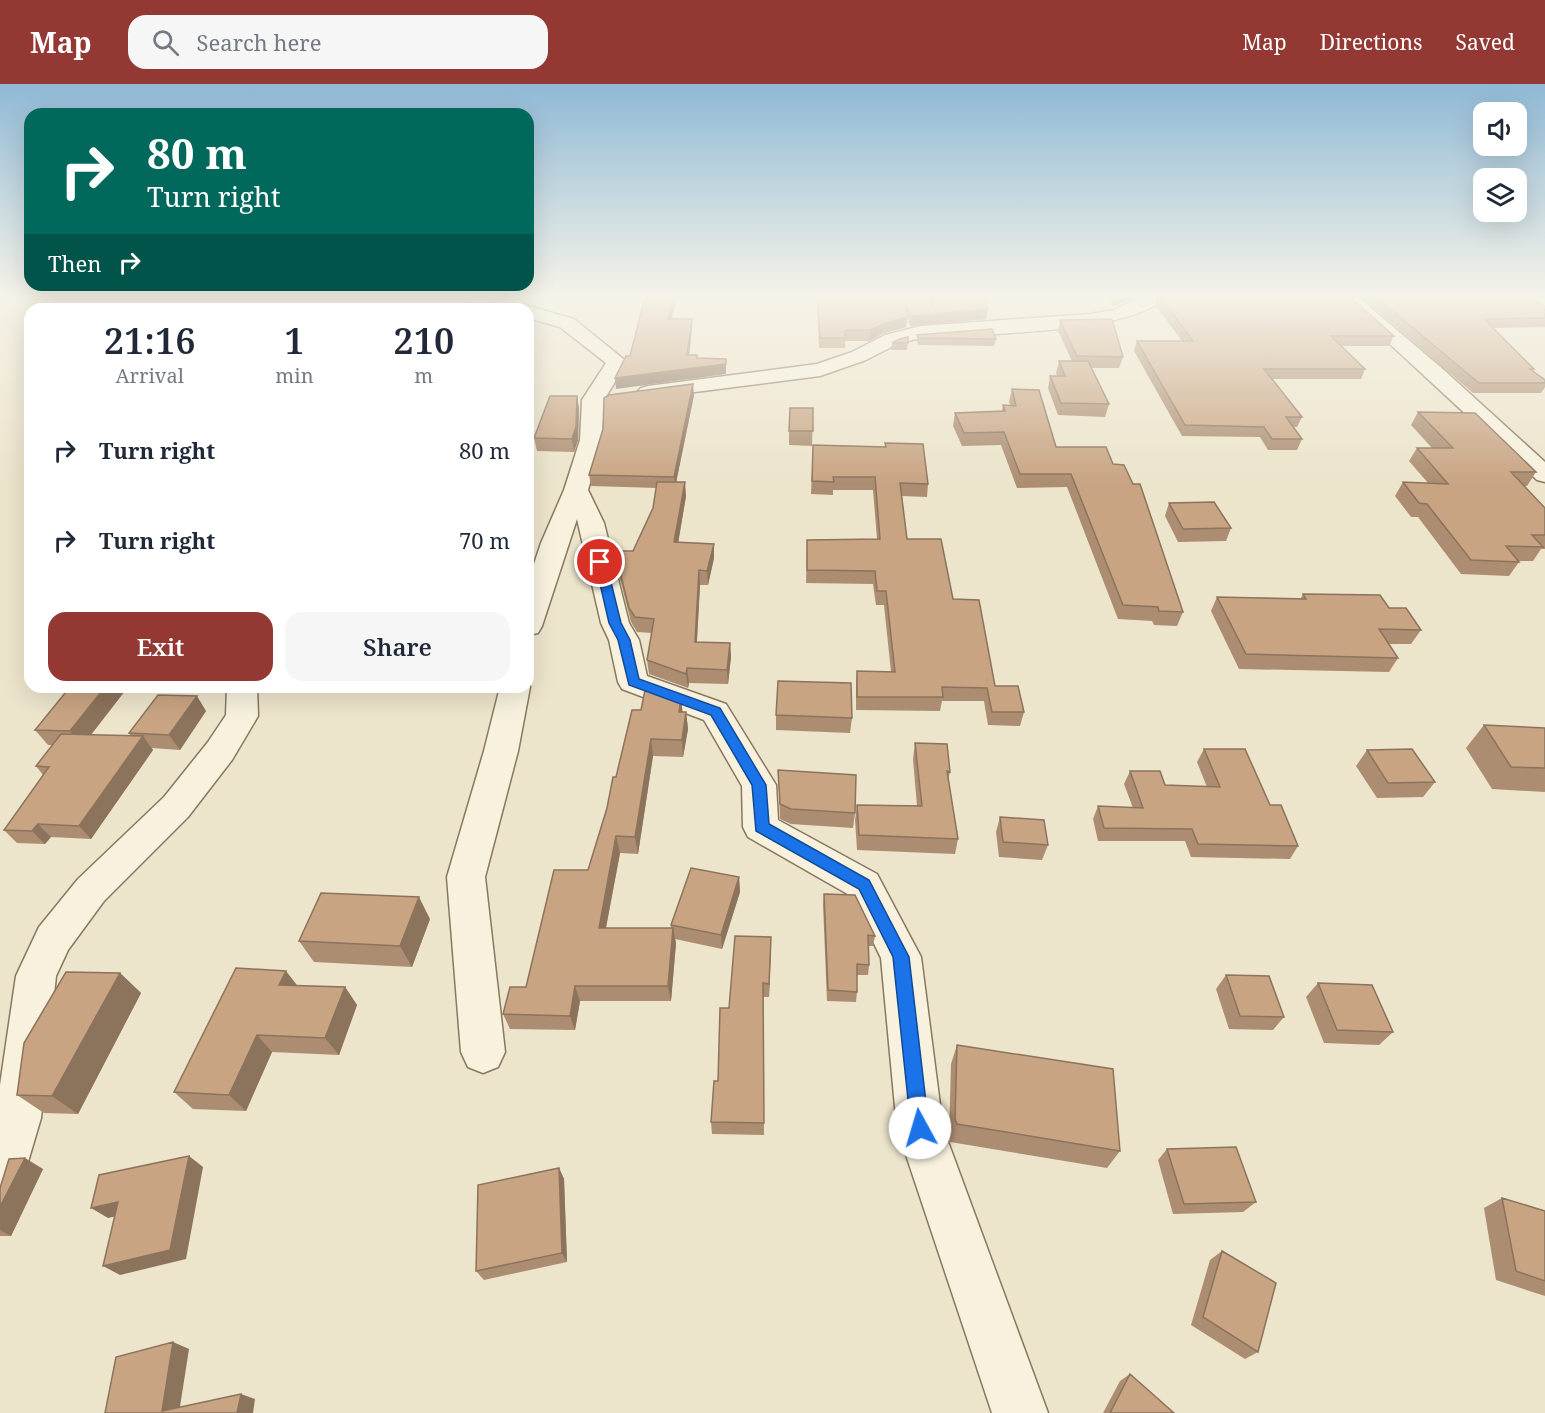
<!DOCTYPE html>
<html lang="en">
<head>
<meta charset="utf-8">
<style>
	body { margin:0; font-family:"Noto Serif",serif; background:#f6f6f7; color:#1f2937; height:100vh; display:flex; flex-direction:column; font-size:22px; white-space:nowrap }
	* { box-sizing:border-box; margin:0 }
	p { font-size:20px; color:#747a83 }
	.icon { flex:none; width:33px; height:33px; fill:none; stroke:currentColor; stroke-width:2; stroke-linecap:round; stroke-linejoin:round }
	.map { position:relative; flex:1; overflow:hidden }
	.drawer { position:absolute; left:24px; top:219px; width:510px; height:390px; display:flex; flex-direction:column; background:#fff; border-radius:18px; box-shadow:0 6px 24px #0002 }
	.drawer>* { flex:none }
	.guide { position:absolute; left:24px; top:24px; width:510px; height:183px; border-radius:18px; box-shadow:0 6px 24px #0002; background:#00695c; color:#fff; overflow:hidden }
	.controls { position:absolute; left:1473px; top:18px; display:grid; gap:12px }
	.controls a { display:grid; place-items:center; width:54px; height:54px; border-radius:12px; background:#fff; box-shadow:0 6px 24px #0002; font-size:30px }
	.pin { position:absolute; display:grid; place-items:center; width:51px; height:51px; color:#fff; margin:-26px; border:3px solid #fff; border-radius:50%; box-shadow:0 2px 6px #0007 }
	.me { position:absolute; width:66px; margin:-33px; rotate:354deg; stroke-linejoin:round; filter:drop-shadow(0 0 4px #0008) }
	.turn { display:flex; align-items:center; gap:21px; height:126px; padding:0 24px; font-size:27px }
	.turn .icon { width:78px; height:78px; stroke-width:2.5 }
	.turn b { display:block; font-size:42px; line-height:51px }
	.then { display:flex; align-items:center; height:57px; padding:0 24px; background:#0003; gap:12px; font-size:22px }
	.eta { display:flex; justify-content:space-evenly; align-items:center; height:102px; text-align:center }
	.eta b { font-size:36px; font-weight:600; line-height:42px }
	.cta { display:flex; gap:12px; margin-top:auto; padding:12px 24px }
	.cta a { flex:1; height:69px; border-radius:18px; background:#943834; color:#fff; font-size:24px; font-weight:600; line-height:69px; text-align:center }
	.cta a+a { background:#f6f6f7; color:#1f2937 }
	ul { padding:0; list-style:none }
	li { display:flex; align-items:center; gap:18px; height:90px; padding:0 24px }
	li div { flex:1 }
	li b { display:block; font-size:22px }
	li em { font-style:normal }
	header { display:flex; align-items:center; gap:36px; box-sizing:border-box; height:84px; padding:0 30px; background:#943834; color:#fff }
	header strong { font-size:28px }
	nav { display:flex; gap:33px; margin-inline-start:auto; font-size:21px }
	.search { width:420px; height:54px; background:#f6f6f7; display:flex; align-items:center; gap:15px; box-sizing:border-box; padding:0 21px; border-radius:18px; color:#747a83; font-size:22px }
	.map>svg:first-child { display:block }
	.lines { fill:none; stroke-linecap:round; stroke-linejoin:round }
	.minor-casing { stroke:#887860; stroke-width:3 }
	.minor { fill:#f7f1de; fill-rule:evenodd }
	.wall { fill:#ac8d71 }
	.shaded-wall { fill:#8c735c }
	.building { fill:#c8a483; stroke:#8c735c; stroke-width:1.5 }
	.route { fill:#1a73e8; stroke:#114b97; stroke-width:1.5 }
</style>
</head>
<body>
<header>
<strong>Map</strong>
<div class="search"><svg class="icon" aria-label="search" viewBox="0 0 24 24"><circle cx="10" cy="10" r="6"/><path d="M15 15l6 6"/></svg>Search here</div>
<nav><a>Map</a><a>Directions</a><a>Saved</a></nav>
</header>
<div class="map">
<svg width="1545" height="1329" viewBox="0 0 1545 1329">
	<rect width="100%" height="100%" fill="#ece4cb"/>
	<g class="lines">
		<defs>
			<path id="minor" d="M 475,213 L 495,213 L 481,225 L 460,225 Z
				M 1141,213 L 1163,213 C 1138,250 968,250 921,254 L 899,259 L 866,276 L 820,292 L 648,314 L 641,312 L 637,308 L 641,304 L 648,302 L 817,280 L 852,268 L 885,251 L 921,242 L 1090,230 L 1114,226 Z
				M 1339,213 L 1358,213 L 1445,287 L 1545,378 L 1545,398 L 1537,396 Z
				M 528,222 L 574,235 L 627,278 L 604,316 L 602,356 L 588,406 L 604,439 L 629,539 L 639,556 L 647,592 L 726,620 L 776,701 L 778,736 L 877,790 L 921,873 L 943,1044 L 1048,1329 L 992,1329 L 897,1044 L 881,874 L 851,812 L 748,753 L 743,743 L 742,702 L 704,636 L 622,605 L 618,598 L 609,556 L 601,539 L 577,435 L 542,542 L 538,549 L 528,551 L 528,498 L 541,459 L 564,406 L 580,356 L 582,316 L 606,279 L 560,243 L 528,234 L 528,225 L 521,225 Z
				M 528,599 L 530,603 L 518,667 L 485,793 L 505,968 L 498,983 L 483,989 L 468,983 L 461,968 L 447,793 L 484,667 L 500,603 L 528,603 Z
				M 227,603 L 257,603 L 258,632 L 232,676 L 188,733 L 104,817 L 68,866 L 56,892 L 41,1034 L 17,1115 L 0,1122 L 0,1001 L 16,892 L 39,843 L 78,795 L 164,713 L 208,658 L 226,631 Z"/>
		</defs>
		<use href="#minor" class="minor-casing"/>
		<use href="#minor" class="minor"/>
	</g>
	<path class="wall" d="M 817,213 L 929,220 L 929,213 L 984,213 L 986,235 L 910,242 L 907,235 L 906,243 L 884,249 L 869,257 L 845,257 L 845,264 L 819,264 Z
		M 1108,213 L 1136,213 L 1113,222 Z
		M 1157,213 L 1158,213 L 1394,252 L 1389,262 L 1341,262 L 1365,285 L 1361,295 L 1272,295 L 1302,333 L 1297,343 L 1293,343 L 1302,355 L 1297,366 L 1268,366 L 1260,353 L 1182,352 L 1134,267 L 1137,257 L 1182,257 L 1157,223 L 1154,223 Z
		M 1361,213 L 1530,213 L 1545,223 L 1545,243 L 1494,244 L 1534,285 L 1533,287 L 1545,296 L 1545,303 L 1541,309 L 1473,309 Z
		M 1060,236 L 1123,273 L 1119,284 L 1091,284 L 1109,320 L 1105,333 L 1058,331 L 1048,304 L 1050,292 L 1057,292 L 1056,289 L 1059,277 L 1072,277 L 1058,247 Z
		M 917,251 L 996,255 L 994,262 L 918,261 L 917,257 Z
		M 908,253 L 907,266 L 891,266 L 892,259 Z
		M 1012,305 L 1183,528 L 1177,542 L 1154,541 L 1152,537 L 1118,535 L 1067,403 L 1017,404 L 1001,361 L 962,362 L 953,342 L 955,329 L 1002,327 L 1003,321 L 1010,321 L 1009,318 Z
		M 694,311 L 676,398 L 686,412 L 678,458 L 714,474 L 708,501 L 700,501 L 697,558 L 730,559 L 731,573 L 728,600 L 689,599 L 688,604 L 649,590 L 647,576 L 652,549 L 637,548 L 631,538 L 619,491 L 617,476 L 633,467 L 653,424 L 657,404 L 591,402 L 589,391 Z
		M 577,312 L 579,325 L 578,356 L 574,368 L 537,367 L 534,354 Z
		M 813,324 L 812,362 L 789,361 L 789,347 Z
		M 1418,328 L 1536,388 L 1527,402 L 1524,402 L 1545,424 L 1545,465 L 1541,465 L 1533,477 L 1518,477 L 1519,478 L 1509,492 L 1461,490 L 1418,433 L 1411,433 L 1395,412 L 1403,398 L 1428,399 L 1409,377 L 1417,364 L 1432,364 L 1411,341 Z
		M 885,359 L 928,400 L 927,413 L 902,412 L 907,455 L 953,515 L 995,602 L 1024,628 L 1020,642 L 988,641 L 984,617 L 942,617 L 940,627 L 856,626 L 856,600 L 857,587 L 891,588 L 884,521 L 876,521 L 873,500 L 806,499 L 807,456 L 877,455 L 873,406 L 833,406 L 833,411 L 811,410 L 813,361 L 885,363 Z
		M 1169,419 L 1231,444 L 1226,457 L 1178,458 L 1165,432 Z
		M 1303,510 L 1389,524 L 1421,546 L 1411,560 L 1389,560 L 1398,574 L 1389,588 L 1239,585 L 1211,527 L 1217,513 L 1301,514 Z
		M 70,603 L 128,603 L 91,651 L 131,652 L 129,649 L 206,627 L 180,666 L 152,664 L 153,666 L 91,755 L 51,753 L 45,760 L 17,759 L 4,746 L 43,691 L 36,682 L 52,661 L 48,661 L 35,646 Z
		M 641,626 L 686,628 L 688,645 L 683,673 L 653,672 L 638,770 L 620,769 L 606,844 L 671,844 L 671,841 L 739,793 L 740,808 L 722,865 L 675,855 L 676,859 L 671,917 L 580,917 L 575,946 L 510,945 L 503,930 L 526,903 L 588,786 L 616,693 Z
		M 776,631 L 852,634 L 850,649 L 776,646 Z
		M 1484,641 L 1545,644 L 1545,708 L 1492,705 L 1466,664 Z
		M 915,659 L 950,688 L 948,696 L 958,755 L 955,770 L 857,766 L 855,736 L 857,721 L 917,722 L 913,675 Z
		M 1204,665 L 1270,721 L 1298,762 L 1290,775 L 1191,773 L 1185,757 L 1098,757 L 1093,735 L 1098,722 L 1133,724 L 1124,700 L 1130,687 L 1165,701 L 1207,703 L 1197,678 Z
		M 1367,666 L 1435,698 L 1423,713 L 1377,714 L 1356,682 Z
		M 778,686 L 855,729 L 853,744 L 791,740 L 780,735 Z
		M 1000,733 L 1048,761 L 1042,776 L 999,773 L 996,748 Z
		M 824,810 L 875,852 L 873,862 L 869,862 L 869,881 L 868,891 L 857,891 L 857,908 L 856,918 L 827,917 L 823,821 Z
		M 430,835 L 412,883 L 314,878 L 299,857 Z
		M 771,853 L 769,913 L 763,913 L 764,1051 L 712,1050 L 711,1038 L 729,924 Z
		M 120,889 L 141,909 L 78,1030 L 44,1029 L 17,1011 Z
		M 1226,891 L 1284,933 L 1273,946 L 1229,945 L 1216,905 Z
		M 1318,899 L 1393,948 L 1379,961 L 1324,959 L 1306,913 Z
		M 297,902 L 345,903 L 357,921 L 339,971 L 272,968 L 246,1027 L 193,1025 L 174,1008 Z
		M 957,961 L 1120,1067 L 1107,1084 L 950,1058 L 949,1053 L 951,980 Z
		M 1167,1065 L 1256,1118 L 1243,1128 L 1173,1130 L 1158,1076 Z
		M 559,1084 L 564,1095 L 567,1178 L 484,1196 L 476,1187 Z
		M 43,1085 L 11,1152 L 0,1152 L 0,1104 Z
		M 1502,1114 L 1545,1127 L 1545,1212 L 1496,1196 L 1484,1124 Z
		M 1222,1167 L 1258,1268 L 1245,1275 L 1191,1241 L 1210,1176 Z
		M 1130,1290 L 1174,1329 L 1103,1329 L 1120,1297 Z"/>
	<path class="shaded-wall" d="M 674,213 L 677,213 L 669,245 L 668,235 Z
		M 1116,213 L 1136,213 L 1113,222 Z
		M 988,225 L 986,235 L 910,242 L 911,232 Z
		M 907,233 L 906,243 L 884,249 L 869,257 L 870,246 L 885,239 Z
		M 692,235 L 692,245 L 688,281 L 687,271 Z
		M 697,271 L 698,281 L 726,275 L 726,290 L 616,305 L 615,294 L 697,274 Z
		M 693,300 L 694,311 L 675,404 L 674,393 Z
		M 577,312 L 579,325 L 578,356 L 574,368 L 572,355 Z
		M 685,398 L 686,412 L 676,472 L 674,458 Z
		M 714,460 L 714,474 L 708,501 L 707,487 Z
		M 699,486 L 700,501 L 696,572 L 695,558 Z
		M 730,559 L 731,573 L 728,600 L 727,586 Z
		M 687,584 L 689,599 L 688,604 L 686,590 Z
		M 105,603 L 128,603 L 82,662 L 70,647 Z
		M 197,612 L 206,627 L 180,666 L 169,651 Z
		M 681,614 L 683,631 L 679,628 Z
		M 686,628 L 688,645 L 683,673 L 682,656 Z
		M 143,652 L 153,666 L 91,755 L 79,742 Z
		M 651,655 L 653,672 L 638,770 L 635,753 Z
		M 38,740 L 51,753 L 45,760 L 32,747 Z
		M 616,752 L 620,769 L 603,859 L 599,844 Z
		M 739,793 L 740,808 L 722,865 L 721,851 Z
		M 419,813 L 430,835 L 412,883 L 400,862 Z
		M 673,844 L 676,859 L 671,917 L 668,902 Z
		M 771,853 L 771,867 L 769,913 L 769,900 Z
		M 286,887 L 300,905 L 279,901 Z
		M 120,889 L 141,909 L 78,1030 L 52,1012 Z
		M 575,902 L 580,917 L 575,946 L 570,932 Z
		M 345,903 L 357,921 L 339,971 L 325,954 Z
		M 257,951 L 272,968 L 246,1027 L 229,1011 Z
		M 189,1072 L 203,1083 L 186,1175 L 120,1191 L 103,1182 Z
		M 25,1074 L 43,1085 L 11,1152 L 0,1146 L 0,1123 Z
		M 559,1084 L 564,1095 L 567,1178 L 562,1169 Z
		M 118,1118 L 135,1128 L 108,1134 L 91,1124 Z
		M 173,1258 L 189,1265 L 179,1329 L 162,1327 Z
		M 241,1310 L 255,1315 L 253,1329 L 237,1329 Z"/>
	<path class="building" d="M 645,213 L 674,213 L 668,235 L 692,235 L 687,271 L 697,271 L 697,274 L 726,275 L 726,280 L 615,294 L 626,272 L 630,272 Z
		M 817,213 L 857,213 L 857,215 L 866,213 L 915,213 L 933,221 L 931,213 L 984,213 L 988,225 L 911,232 L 905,218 L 907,233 L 885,239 L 870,246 L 845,246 L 845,254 L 820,254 Z
		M 1157,213 L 1350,213 L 1394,252 L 1331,252 L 1365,285 L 1264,285 L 1302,333 L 1286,333 L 1302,355 L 1272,355 L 1264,343 L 1185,341 L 1137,257 L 1193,257 L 1160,213 Z
		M 1376,213 L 1530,213 L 1545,223 L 1545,234 L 1484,235 L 1534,285 L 1530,285 L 1545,296 L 1545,299 L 1479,299 Z
		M 1112,235 L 1123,273 L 1077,272 L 1060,236 Z
		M 992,245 L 996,255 L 919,254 L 917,251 Z
		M 908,253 L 908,259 L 892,259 L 900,255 Z
		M 1059,277 L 1088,277 L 1109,320 L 1061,319 L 1050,292 L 1065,292 Z
		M 693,300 L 674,393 L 589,391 L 603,345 L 604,314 L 609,311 Z
		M 1012,305 L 1039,306 L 1056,363 L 1106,363 L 1113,380 L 1124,381 L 1133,400 L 1140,400 L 1183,528 L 1159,527 L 1158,523 L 1123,521 L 1071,390 L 1020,390 L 1004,348 L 964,349 L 955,329 L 1005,327 L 1003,321 L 1016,322 Z
		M 550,312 L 577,312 L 576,343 L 572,355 L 534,354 Z
		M 790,324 L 813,324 L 813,347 L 789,347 Z
		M 1418,328 L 1475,329 L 1536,388 L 1511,388 L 1545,424 L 1545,451 L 1532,451 L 1543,463 L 1506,462 L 1519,478 L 1471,476 L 1427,420 L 1419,419 L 1403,398 L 1448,400 L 1417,364 L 1453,364 Z
		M 885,359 L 923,360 L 928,400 L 900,399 L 907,455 L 941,455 L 953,515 L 979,516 L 995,602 L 1018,602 L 1024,628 L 992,628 L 987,604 L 942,603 L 943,613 L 857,613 L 857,587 L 895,588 L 886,507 L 877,507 L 875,487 L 807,486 L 807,456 L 880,455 L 875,393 L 833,393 L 834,398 L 812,397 L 813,361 L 886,363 Z
		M 657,398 L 685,398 L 674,458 L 714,460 L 707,487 L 699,486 L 695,558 L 730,559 L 727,586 L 687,584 L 686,590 L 647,576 L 654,535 L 635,533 L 629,524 L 617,476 L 620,467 L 633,467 L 653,424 Z
		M 1214,418 L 1231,444 L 1183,445 L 1169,419 Z
		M 1303,510 L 1380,511 L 1389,524 L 1406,524 L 1421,546 L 1379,545 L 1398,574 L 1246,570 L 1217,513 L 1306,515 Z
		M 778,597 L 851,599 L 852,634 L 776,631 Z
		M 646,601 L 681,614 L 679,628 L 686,628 L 682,656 L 651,655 L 635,753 L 616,752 L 599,844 L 673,844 L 668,902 L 575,902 L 570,932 L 503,930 L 510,903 L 526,903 L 554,786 L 588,786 L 607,724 L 613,693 L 616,693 L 632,626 L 641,626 Z
		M 70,603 L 105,603 L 70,647 L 35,646 Z
		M 158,611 L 197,612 L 169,651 L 129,649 Z
		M 1484,641 L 1545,644 L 1545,684 L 1511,683 Z
		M 61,650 L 143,652 L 79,742 L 38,740 L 32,747 L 4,746 L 49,683 L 36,682 Z
		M 915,659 L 947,660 L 950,688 L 947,687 L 958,755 L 859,751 L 857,721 L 922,722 Z
		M 1204,665 L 1245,665 L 1270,721 L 1281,721 L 1298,762 L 1198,760 L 1192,745 L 1104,744 L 1098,722 L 1143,724 L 1130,687 L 1160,687 L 1165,701 L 1220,703 Z
		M 1412,665 L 1435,698 L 1388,699 L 1367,666 Z
		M 778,686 L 856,691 L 855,729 L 791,725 L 780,720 Z
		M 1000,733 L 1044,736 L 1048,761 L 1003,758 Z
		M 691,784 L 739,793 L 721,851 L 671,841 Z
		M 321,809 L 419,813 L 400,862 L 299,857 Z
		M 824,810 L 855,811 L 875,852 L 868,851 L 869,881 L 857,880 L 857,908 L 828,906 Z
		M 735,852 L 771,853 L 769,900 L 763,899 L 764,1039 L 711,1038 L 714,997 L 718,997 L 720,924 L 729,924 Z
		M 236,884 L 286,887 L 279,901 L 345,903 L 325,954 L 257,951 L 229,1011 L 174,1008 Z
		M 66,888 L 120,889 L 52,1012 L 17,1011 L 24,959 Z
		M 1226,891 L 1269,892 L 1284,933 L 1240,932 Z
		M 1318,899 L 1372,901 L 1393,948 L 1337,946 Z
		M 957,961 L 1113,985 L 1120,1067 L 957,1040 L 955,1035 Z
		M 1236,1063 L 1256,1118 L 1184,1120 L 1167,1065 Z
		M 189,1072 L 170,1166 L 103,1182 L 118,1118 L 91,1124 L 99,1091 Z
		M 25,1074 L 0,1123 L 0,1104 L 9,1075 Z
		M 559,1084 L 562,1169 L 476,1187 L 478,1101 Z
		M 1502,1114 L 1545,1127 L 1545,1197 L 1516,1187 Z
		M 1222,1167 L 1276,1199 L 1258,1268 L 1203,1233 Z
		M 173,1258 L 162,1327 L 241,1310 L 237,1329 L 105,1329 L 116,1273 Z
		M 1130,1290 L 1174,1329 L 1110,1329 Z"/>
	<linearGradient id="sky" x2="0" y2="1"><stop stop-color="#8fb9d6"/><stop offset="0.53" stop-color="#f6f3e8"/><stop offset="1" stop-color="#f6f3e8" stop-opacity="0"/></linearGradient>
	<rect width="1545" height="399" fill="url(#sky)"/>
	<path class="route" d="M 600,475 L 606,478 L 621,539 L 630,556 L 639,595 L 720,624 L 766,701 L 769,740 L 869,796 L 909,873 L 929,1044 L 927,1051 L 920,1054 L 913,1051 L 911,1044 L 893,873 L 859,805 L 756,747 L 752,701 L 711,631 L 629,601 L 618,556 L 609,539 L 595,478 Z"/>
</svg>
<div class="controls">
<a><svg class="icon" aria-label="sound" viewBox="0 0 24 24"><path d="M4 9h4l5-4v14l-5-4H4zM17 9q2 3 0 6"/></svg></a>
<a><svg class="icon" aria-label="layers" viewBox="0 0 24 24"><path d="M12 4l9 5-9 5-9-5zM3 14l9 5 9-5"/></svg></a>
</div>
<div class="pin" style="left:600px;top:478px;background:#d93025"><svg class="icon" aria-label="arrive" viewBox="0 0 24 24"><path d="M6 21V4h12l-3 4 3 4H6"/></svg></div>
<svg class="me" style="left:920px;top:1044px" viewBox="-20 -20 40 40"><circle r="19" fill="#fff"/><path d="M0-13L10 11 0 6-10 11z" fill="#1a73e8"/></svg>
<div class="guide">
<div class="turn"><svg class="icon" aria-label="right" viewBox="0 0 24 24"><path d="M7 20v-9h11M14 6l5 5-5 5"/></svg><div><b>80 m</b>Turn right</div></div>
<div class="then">Then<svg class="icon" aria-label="right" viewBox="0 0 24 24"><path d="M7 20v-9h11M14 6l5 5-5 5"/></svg></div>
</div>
<section class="drawer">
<div class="eta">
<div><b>21:16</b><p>Arrival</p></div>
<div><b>1</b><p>min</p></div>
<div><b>210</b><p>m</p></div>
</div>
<ul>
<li><svg class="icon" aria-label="right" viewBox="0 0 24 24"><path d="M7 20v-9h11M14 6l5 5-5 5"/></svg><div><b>Turn right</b></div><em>80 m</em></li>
<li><svg class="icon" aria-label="right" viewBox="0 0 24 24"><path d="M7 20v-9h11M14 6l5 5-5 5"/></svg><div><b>Turn right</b></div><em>70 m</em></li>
</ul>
<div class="cta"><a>Exit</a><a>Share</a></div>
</section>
</div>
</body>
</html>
